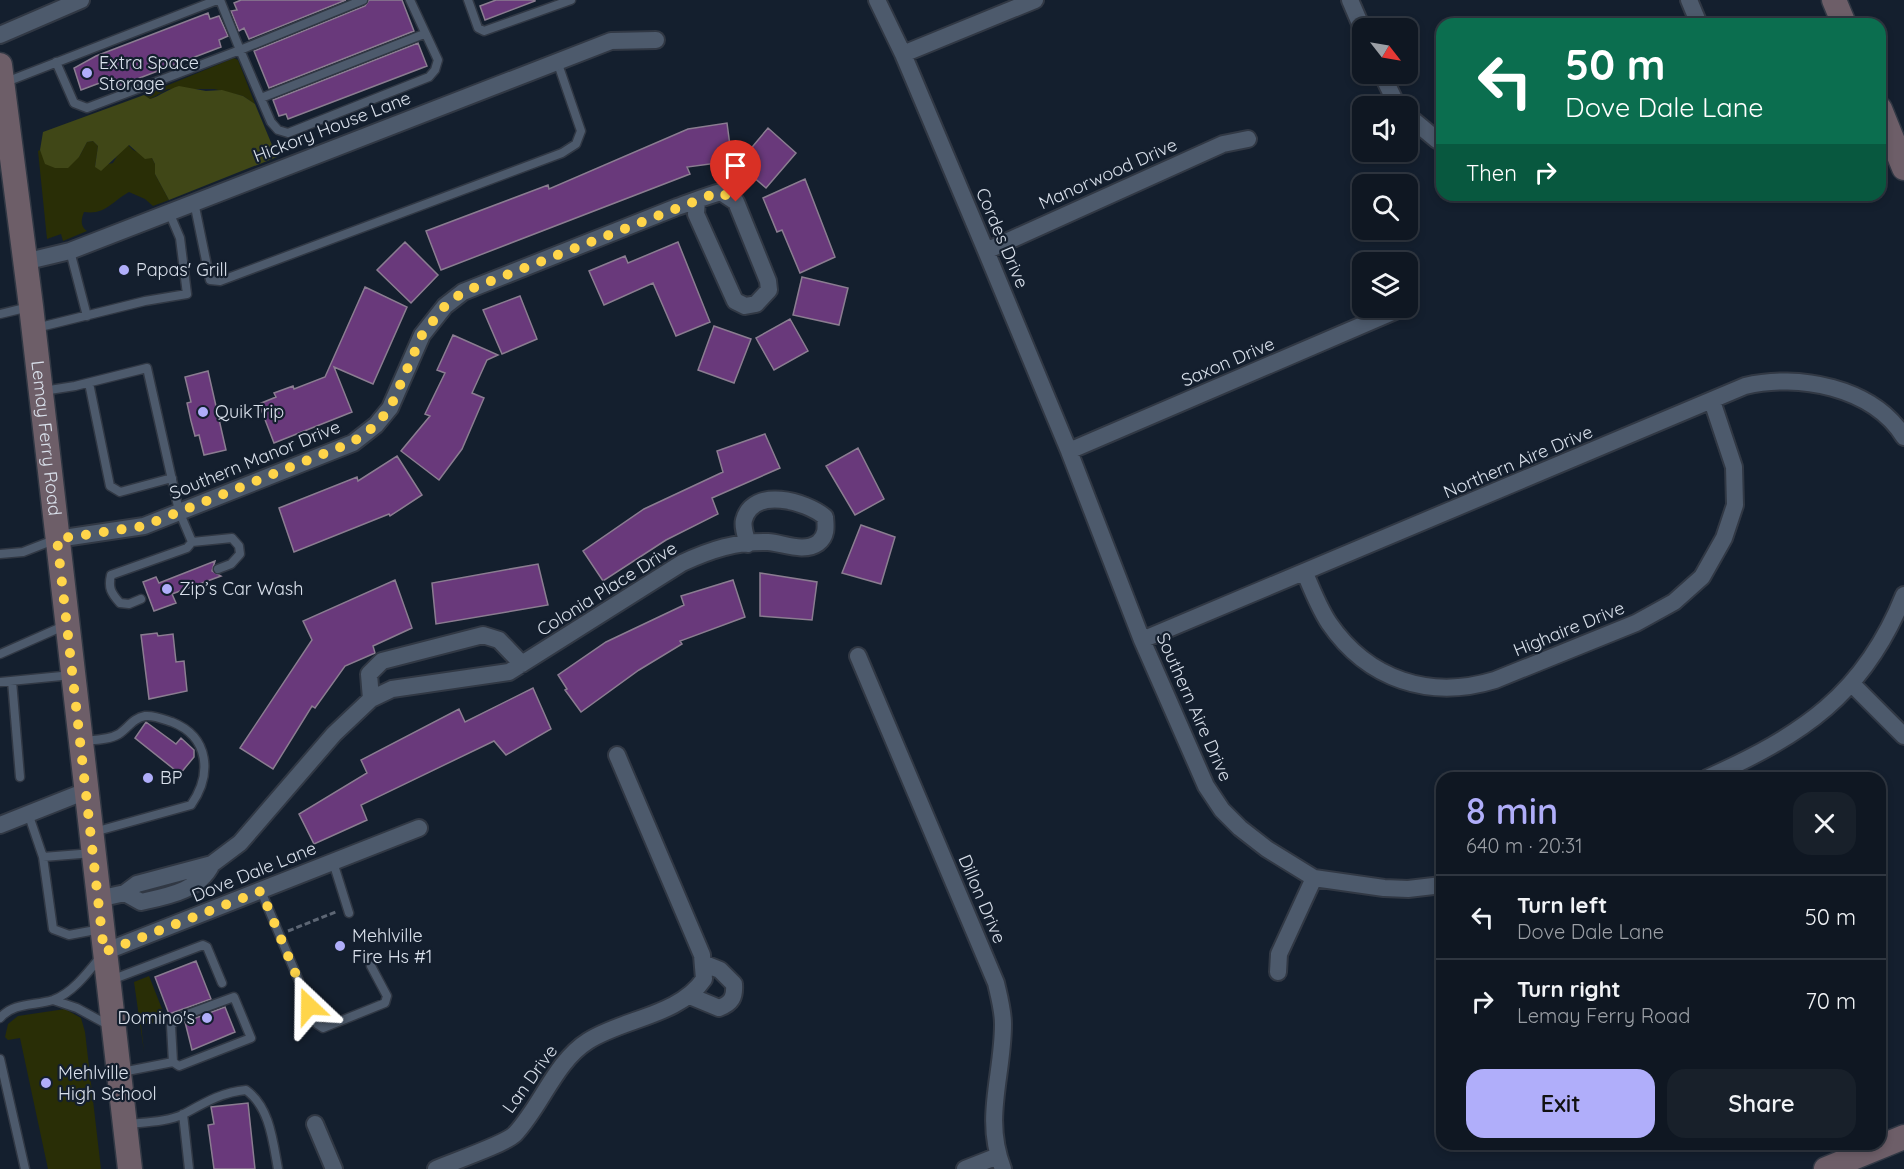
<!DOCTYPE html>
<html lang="en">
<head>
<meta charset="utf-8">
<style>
	body { margin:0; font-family:Quicksand,sans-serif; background:#18202a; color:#f1f3f6; height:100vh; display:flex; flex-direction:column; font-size:22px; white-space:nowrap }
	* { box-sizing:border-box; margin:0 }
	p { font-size:20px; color:#9b9fa5 }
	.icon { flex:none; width:33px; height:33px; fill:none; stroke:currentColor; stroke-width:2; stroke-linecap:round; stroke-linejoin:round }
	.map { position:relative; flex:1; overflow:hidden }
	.drawer { position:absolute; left:1436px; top:772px; width:450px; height:378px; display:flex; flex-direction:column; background:#0f1722; border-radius:18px; box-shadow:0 3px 9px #0003,0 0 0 2px #2f3640 }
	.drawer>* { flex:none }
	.guide { position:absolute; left:1436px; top:18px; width:450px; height:183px; border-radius:18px; box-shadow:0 3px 9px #0003,0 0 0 2px #2f3640; background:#0b6e4f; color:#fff; overflow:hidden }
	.needle { width:39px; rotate:121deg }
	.fabs { position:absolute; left:1352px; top:18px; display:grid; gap:12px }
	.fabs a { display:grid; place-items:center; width:66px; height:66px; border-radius:12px; background:#0f1722; box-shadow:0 3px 9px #0003,0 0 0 2px #2f3640; font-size:30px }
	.pin { position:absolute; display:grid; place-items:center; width:51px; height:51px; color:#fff; margin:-62px -26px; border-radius:50% 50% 50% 0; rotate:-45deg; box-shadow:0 0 6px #0007 }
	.pin .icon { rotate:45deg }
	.me { position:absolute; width:66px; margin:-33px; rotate:337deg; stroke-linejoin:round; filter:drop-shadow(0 0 4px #0008) }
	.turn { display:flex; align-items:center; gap:21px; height:126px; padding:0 30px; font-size:27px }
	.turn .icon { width:78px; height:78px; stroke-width:2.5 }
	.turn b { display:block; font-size:42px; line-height:51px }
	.then { display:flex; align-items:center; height:57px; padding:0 30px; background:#0003; gap:12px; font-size:22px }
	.round { display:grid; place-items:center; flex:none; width:63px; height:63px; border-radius:18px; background:#18202a }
	.head { display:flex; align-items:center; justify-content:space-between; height:102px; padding:0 30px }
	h1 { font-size:36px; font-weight:600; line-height:45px; color:#b0aefa }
	.button { display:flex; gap:12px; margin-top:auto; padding:12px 30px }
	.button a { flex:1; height:69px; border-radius:18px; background:#b0aefa; color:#111; font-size:24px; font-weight:600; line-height:69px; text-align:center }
	.button a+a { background:#18202a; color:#f1f3f6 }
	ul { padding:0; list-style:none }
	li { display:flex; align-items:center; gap:18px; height:84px; padding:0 30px; border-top:2px solid #2f3640 }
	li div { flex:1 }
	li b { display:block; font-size:22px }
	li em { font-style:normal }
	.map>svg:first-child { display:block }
	.green { fill:#292e06 }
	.forest { fill:#404717 }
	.building { fill:#69397b; stroke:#8b7d91; stroke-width:1.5 }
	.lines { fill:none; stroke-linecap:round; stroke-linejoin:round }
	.lane-casing { stroke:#313844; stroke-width:11 }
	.street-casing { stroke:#313844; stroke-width:20 }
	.secondary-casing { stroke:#313844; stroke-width:27 }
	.path { stroke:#5d6674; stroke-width:3; stroke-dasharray:6 3; stroke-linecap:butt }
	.lane { stroke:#4d5a6c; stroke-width:8 }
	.street { stroke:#4d5a6c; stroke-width:16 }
	.secondary { stroke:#6d5e68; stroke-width:24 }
	.route { stroke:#ffd54a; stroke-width:10; stroke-dasharray:0 18 }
	.poi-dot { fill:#b0aefa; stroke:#141f2e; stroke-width:2 }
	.labels { text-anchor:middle; stroke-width:4.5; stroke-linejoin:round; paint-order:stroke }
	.poi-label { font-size:18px; fill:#d9e0eb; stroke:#141f2e; text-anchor:start }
	.street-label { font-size:18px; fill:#d9e0eb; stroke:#141f2e }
</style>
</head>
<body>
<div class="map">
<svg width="1904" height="1169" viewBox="0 0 1904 1169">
	<rect width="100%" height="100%" fill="#141f2e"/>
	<path class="green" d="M 234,58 L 238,60 L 255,104 L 243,96 L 214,89 L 168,89 L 150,99 L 144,95 Z
		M 93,141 L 98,146 L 95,167 L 113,163 L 120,151 L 128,145 L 133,150 L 152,158 L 155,164 L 155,174 L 169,200 L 153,206 L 145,199 L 129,192 C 111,202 106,215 84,212 C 81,220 80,226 87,231 L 63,241 L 61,234 L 47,239 L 38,151 L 40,150 L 44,158 L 79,157 L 87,142 Z
		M 149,976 L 164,1014 L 161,1022 L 141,1024 L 144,1052 L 134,982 Z
		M 65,1009 L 81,1018 L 85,1032 L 101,1169 L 48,1169 L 20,1038 L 8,1040 L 5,1037 L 8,1024 L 18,1016 Z"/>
	<path class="forest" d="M 179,86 L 206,91 L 222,90 L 243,96 L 255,104 L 277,157 L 169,200 L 155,174 L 155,164 L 152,158 L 145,159 L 129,145 L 101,171 L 95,167 L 98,146 L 93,141 L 87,142 L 79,157 L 68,168 L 55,168 L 45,164 L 40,150 L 43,132 L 144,95 L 150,99 C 160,96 168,89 179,86 Z"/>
	<path class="building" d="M 241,0 L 346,0 L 249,39 L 244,28 L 239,31 L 231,11 L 237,10 L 234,3 Z
		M 369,0 L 402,0 L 414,31 L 269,88 L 254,51 L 365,6 Z
		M 496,0 L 535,0 L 535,1 L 485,20 L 480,6 Z
		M 208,13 L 210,19 L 219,16 L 228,36 L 219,40 L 221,47 L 108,90 L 105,81 L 81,90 L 74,68 L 96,56 Z
		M 418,43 L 427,66 L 288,119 L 286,114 L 279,116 L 273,100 Z
		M 727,123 L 732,161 L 687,167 L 690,174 L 441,270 L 426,231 L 548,185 L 549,189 L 688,129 Z
		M 768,128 L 796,153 L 766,188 L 738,164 Z
		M 805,179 L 835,257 L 800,273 L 782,230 L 777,232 L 763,198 Z
		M 405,242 L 438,275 L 411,303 L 377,270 Z
		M 678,242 L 710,322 L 676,336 L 653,283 L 604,305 L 589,271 L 625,256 L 628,263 Z
		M 802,277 L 848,288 L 839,325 L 793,315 Z
		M 365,287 L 407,307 L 373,384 L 334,367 L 352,412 L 274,443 L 259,404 L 276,397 L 274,393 L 293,386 L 294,389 L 325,377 Z
		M 520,296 L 537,339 L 502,354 L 483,310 Z
		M 790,319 L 808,351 L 774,370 L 756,338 Z
		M 714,326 L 751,339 L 734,383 L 698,370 Z
		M 453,335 L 498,355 L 487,360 L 472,393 L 484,398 L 462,449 L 439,480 L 401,451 L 430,416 L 425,414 L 445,373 L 437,370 Z
		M 208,371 L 226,450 L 204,455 L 199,435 L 195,436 L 191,421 L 187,403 L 191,402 L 185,377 Z
		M 765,434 L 780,468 L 712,498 L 718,514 L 666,540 L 603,581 L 583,551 L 644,509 L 723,472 L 717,451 Z
		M 858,448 L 884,499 L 855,515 L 826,466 Z
		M 397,456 L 422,495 L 390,516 L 389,514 L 294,552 L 279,508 L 357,477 L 358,481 Z
		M 861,525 L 895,537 L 881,584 L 842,573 Z
		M 215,561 L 212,571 L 221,576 L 172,594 L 176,603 L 154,611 L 143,582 L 156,577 L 159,583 Z
		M 538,564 L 548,605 L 436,624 L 432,583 Z
		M 760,573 L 817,582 L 812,620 L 760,616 Z
		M 395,580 L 412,628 L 373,646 L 375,653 L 345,666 L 315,708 L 312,706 L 273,769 L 240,748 L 312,640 L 303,621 Z
		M 733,580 L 745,617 L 680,641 L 682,644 L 639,670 L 581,712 L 565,690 L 567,689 L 558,675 L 606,642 L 684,605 L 681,596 Z
		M 157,633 L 158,636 L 173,634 L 176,662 L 184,661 L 187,691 L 149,699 L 141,635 Z
		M 533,688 L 551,729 L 506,755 L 494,741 L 361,805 L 367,820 L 314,844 L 299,814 L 367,773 L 361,760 L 459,709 L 465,722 Z
		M 146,722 L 176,744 L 181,738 L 194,750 L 194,757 L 180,774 L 135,738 Z
		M 196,961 L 211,999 L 169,1014 L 155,977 Z
		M 225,1007 L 235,1032 L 192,1050 L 185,1022 Z
		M 248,1103 L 255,1169 L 214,1169 L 208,1125 L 214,1124 L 211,1107 Z"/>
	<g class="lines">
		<defs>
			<path id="lane" d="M 220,0 L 240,50 L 363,0
				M 468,0 L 478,28 L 484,31 L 571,0
				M 56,62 L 74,103 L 87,108 L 240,50 L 271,122 L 278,130 L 288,133 L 429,77 L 435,70 L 438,60 L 410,0
				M 6,82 L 217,0
				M 261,98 L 424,34
				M 194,202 L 210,280 L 220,281 L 562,153 L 576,144 L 581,131 L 557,61
				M 70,251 L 87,316
				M 0,314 L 29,307
				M 36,328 L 145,301 L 187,294 L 180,238 L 169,212
				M 89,383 L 110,486 L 120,492 L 172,478
				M 43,391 L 75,386 L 147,368 L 179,511 L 192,542 L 187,548 L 111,575 C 108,588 111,593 120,603 L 129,604 L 141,599
				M 192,542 L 232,538 L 239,546 L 240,554 L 231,564 L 218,569
				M 0,554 L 23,552 L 54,540
				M 0,654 L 66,625
				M 12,681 L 20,777
				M 0,682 L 72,675
				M 83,741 C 94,740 109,740 119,734 C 128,728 133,718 145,716 C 154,715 163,719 172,722 C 210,737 212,775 191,805 L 94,832
				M 28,813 L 43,857 L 93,853
				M 43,857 L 53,929 L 69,935 L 101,929
				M 333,862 L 349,913
				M 261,891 L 317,1024 L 323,1028 L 385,1003 L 387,996 L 371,966
				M 111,980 L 203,945 L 207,947 L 222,983
				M 53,1000 L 77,1008 L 110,1026
				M 0,1018 C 14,1002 34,1006 53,1000 C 73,993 89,971 102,955
				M 0,1059 L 25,1169
				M 122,1072 L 173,1062 L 179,1066 L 251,1038 L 234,997 L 177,1018 L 171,1026 L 173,1062
				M 183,1114 L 189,1169
				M 128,1124 C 147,1122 167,1122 184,1114 C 204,1103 222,1092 246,1090 C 270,1107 273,1142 278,1169"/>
			<path id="street" d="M 877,0 L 903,54 L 986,251 L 1069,451 L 1142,640 L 1206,786 L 1222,810 L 1240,828 L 1267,849 L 1314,878 L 1384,888 L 1408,889 L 1442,885
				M 1350,0 L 1362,28
				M 1689,0 L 1699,24
				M 0,35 L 81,0
				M 903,54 L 1035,0
				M 1382,74 L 1394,99 L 1400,106
				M 1407,115 L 1437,140
				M 986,251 L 1223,144 L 1248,139
				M 24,262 L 70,251 L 611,41 L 656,40
				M 1069,451 L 1402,308
				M 57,539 L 144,526 L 353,443 L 376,425 L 390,408 L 422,335 L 445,306 L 463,292 L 677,207 C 692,202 706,196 721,192 L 736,202 L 768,281 L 769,290 L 756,304 L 745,306 L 735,301 L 696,214 L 697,200
				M 1305,573 C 1312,590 1319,608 1329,623 C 1368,680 1430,700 1495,680 L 1636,623 L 1674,602 L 1702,577 L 1724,538 L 1735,505 L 1734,467 L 1712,401
				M 1142,640 L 1745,386 C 1797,373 1873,387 1904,437
				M 858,656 L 996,983 C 999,996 1003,1010 1003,1024 C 1003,1076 983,1118 1003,1169
				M 1853,685 L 1904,736
				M 371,699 L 369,674 L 382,661 L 483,635 L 499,640 L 522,664
				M 1707,778 C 1802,735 1864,695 1904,595
				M 0,825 L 86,791
				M 125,893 L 141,902 C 168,896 199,891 212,864
				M 98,899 L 125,893 L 137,884 L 212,864 L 240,843 L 334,734 L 371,699 L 392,689 L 509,672 L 682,563 C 710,550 737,541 768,542 C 783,543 804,553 818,543 C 827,536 826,527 825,517 C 806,501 753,486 744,520 C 742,527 746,537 748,544
				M 104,952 L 419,828
				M 1278,972 L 1279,954 L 1314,878
				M 690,996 L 719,1008 C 732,1003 735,997 734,984 L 720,970 L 705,964
				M 315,1124 L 334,1169
				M 436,1169 C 452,1162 505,1144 515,1134 C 542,1105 555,1062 588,1041 C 624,1018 679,1016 704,979 L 702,955 L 617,755
				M 965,1169 L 998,1156"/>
			<g id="secondary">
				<path d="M 1834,0 L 1844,24"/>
				<path id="s1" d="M 0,65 L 31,306 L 130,1169"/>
				<path d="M 1880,109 L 1904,168"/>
				<path d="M 1826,1169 L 1904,1137"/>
			</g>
		</defs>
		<use href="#lane" class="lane-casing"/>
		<use href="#street" class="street-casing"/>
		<use href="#secondary" class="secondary-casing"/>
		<path class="path" d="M 288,931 L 338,911"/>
		<use href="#lane" class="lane"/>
		<use href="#street" class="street"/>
		<use href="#secondary" class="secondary"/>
	</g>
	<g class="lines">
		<path class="route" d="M 309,1006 L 261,891 L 104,952 L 57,539 L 144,526 L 353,442 L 376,425 L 390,408 L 422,335 L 445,306 L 463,292 L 711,195 L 721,192 L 736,202"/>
	</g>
	<g class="poi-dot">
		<circle cx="87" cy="73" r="6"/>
		<circle cx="124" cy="270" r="6"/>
		<circle cx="203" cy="412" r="6"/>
		<circle cx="167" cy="589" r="6"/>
		<circle cx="148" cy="778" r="6"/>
		<circle cx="340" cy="946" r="6"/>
		<circle cx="207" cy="1018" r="6"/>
		<circle cx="46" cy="1083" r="6"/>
	</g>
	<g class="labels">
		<g class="poi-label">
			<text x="99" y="69">Extra Space<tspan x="99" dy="21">Storage</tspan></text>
			<text x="136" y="276">Papas' Grill</text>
			<text x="215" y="418">QuikTrip</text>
			<text x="179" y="595">Zip’s Car Wash</text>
			<text x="160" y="784">BP</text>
			<text x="352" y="942">Mehlville<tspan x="352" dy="21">Fire Hs #1</tspan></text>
			<text x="195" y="1024" text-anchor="end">Domino's</text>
			<text x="58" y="1079">Mehlville<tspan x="58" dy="21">High School</tspan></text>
		</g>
		<g class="street-label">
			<text transform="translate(332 127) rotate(-21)" y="6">Hickory House Lane</text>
			<text transform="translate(1108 174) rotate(-24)" y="6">Manorwood Drive</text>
			<text transform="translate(1002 238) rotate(67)" y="6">Cordes Drive</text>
			<text transform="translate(1228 362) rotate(-23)" y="6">Saxon Drive</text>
			<text dy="6" stroke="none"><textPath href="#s1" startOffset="376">Lemay Ferry Road</textPath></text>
			<text transform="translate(255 460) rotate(-22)" y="6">Southern Manor Drive</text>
			<text transform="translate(1518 462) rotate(-23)" y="6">Northern Aire Drive</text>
			<text transform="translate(607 589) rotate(-32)" y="6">Colonia Place Drive</text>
			<text transform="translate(1569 629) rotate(-22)" y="6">Highaire Drive</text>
			<text transform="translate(1194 707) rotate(66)" y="6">Southern Aire Drive</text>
			<text transform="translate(254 872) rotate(-22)" y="6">Dove Dale Lane</text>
			<text transform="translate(982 899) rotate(67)" y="6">Dillon Drive</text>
			<text transform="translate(530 1079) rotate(-54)" y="6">Lan Drive</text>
		</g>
	</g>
</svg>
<div class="fabs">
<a><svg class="needle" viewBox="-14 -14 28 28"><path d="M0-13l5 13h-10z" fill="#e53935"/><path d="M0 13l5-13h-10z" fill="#9b9fa5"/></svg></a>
<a><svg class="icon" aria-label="sound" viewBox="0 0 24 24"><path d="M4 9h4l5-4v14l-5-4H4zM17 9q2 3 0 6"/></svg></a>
<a><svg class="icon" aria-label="search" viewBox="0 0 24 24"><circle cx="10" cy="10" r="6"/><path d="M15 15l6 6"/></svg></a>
<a><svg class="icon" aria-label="layers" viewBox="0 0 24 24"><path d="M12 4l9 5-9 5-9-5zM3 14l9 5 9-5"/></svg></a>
</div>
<div class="pin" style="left:736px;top:202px;background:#d93025"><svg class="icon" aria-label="arrive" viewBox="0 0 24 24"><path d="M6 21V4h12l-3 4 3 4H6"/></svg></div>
<svg class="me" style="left:309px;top:1006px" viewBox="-20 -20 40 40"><path d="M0-17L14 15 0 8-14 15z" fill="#ffd54a" stroke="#fff" stroke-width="4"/></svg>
<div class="guide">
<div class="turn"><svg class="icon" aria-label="left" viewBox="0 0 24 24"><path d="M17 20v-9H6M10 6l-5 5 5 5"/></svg><div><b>50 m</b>Dove Dale Lane</div></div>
<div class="then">Then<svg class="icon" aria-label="right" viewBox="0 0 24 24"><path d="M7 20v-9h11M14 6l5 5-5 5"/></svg></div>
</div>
<section class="drawer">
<div class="head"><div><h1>8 min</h1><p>640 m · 20:31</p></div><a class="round"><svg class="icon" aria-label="close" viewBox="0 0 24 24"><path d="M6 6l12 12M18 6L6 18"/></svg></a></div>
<ul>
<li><svg class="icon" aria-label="left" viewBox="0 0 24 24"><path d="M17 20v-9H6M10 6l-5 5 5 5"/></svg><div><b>Turn left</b><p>Dove Dale Lane</p></div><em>50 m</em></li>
<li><svg class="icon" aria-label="right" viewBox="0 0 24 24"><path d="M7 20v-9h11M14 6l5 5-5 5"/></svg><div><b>Turn right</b><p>Lemay Ferry Road</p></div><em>70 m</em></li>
</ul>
<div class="button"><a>Exit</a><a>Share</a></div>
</section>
</div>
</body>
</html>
